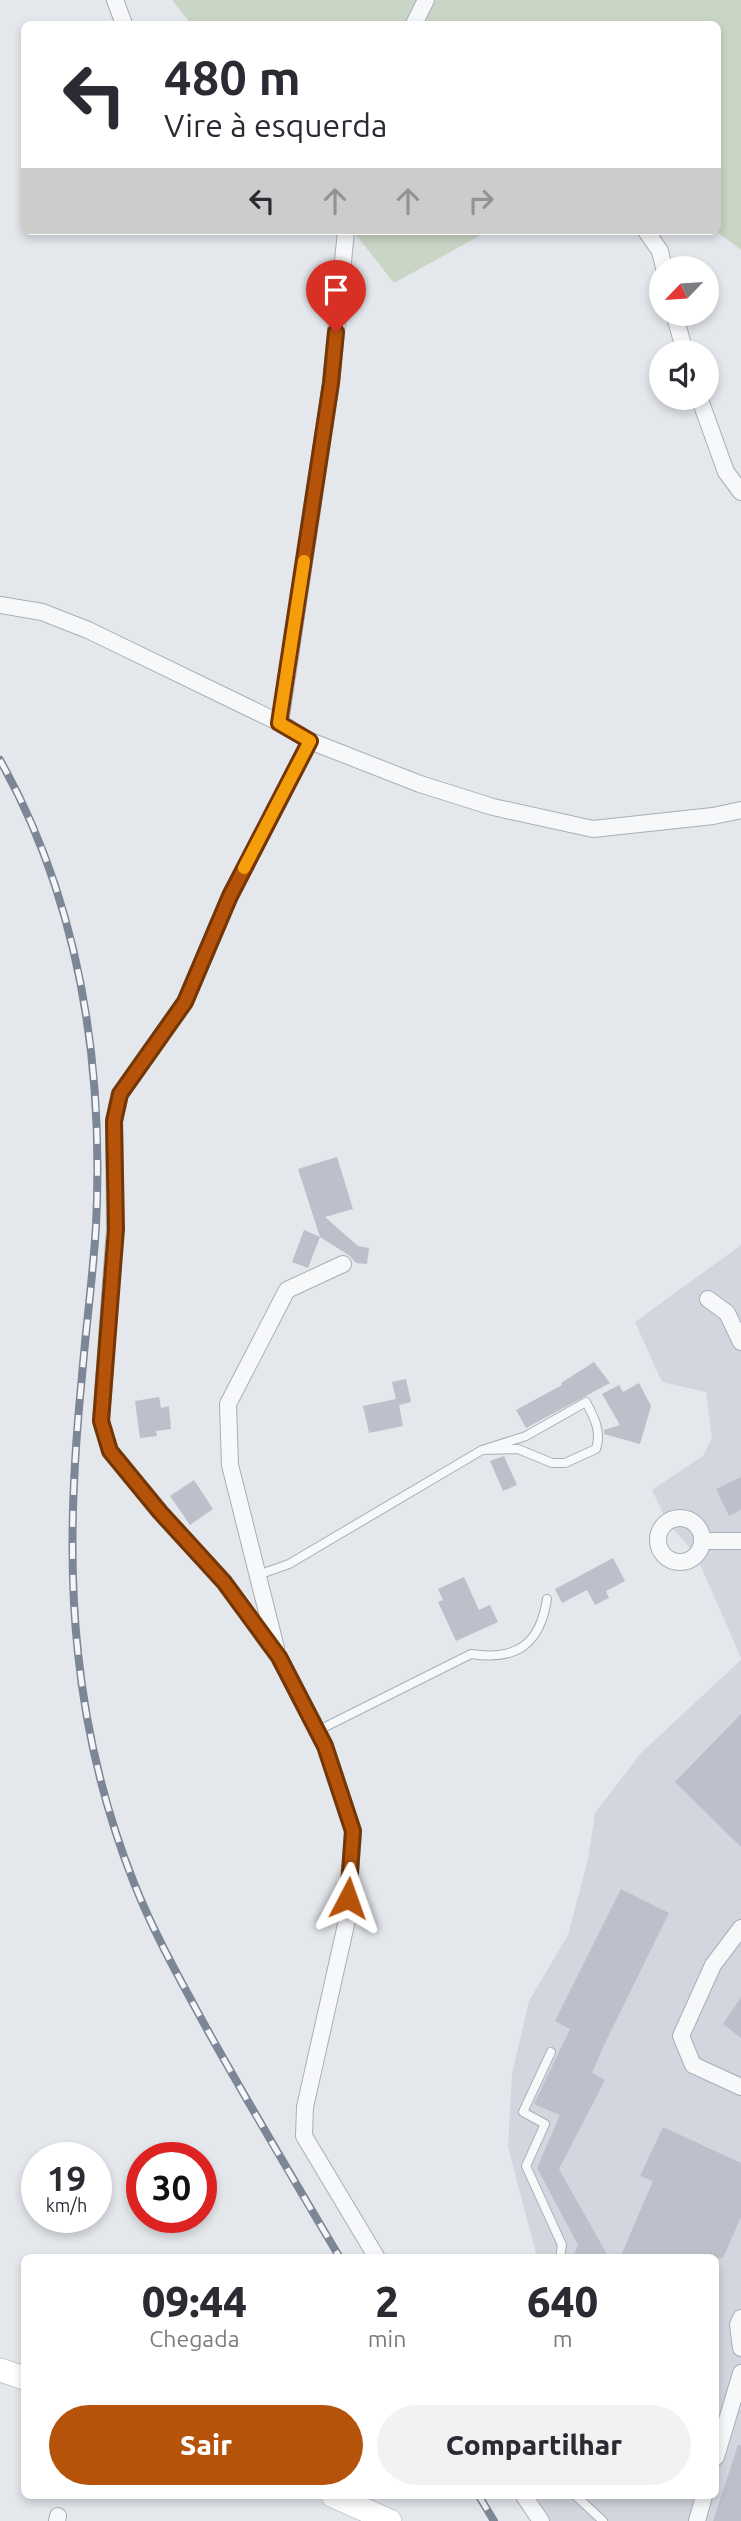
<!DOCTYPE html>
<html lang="pt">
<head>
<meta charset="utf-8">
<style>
	body { margin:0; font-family:Ubuntu,sans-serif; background:#f2f2f3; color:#2b2b33; height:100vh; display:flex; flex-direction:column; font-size:26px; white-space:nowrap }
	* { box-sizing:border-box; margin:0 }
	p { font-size:23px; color:#7c7c81 }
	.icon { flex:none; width:38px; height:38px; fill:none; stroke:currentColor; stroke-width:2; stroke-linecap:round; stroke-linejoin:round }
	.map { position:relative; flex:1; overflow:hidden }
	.details { position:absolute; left:21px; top:2254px; width:698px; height:245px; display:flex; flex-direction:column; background:#fff; border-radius:10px; box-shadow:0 4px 10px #0003 }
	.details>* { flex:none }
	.top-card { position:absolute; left:21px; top:21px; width:700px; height:214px; border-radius:10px; box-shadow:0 4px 10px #0003; background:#fff; color:#2b2b33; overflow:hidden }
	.needle { width:46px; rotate:245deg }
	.buttons { position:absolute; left:649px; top:256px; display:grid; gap:14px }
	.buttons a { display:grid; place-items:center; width:70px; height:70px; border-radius:50%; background:#fff; box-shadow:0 4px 10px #0003; font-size:35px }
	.speed { position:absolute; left:21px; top:2142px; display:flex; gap:14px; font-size:35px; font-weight:700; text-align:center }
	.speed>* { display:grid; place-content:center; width:91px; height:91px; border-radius:50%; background:#fff; box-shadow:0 4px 10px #0003; line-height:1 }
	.speed small { font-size:18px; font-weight:400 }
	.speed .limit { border:10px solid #d22; background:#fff; color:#111 }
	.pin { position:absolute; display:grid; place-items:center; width:60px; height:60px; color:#fff; margin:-72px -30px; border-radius:50% 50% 50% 0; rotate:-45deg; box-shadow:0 0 7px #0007 }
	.pin .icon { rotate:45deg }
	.me { position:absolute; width:77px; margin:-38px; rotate:4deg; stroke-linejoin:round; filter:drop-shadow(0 0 5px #0008) }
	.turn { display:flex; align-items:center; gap:24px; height:147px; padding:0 28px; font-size:32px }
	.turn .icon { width:91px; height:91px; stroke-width:2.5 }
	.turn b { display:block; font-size:49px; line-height:60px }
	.lanes { display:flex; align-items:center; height:66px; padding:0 28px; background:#0003; justify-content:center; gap:35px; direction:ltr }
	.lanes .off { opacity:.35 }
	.eta { display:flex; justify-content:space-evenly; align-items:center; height:119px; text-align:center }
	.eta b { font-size:42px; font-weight:800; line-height:49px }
	.button { display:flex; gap:14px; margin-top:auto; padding:14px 28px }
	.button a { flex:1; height:80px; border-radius:42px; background:#b45309; color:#fff; font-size:28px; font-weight:800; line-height:80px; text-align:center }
	.button a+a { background:#f2f2f3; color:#2b2b33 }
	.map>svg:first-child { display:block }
	.built { fill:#d2d6de }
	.green { fill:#c9d6c5 }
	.building { fill:#bbc0ca }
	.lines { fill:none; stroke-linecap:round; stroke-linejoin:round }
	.lane-casing { stroke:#a9aeb7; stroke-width:10 }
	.street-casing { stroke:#a9aeb7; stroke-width:18 }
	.secondary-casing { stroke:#a9aeb7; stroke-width:24 }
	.lane { stroke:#f7f8fa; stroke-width:8 }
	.street { stroke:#f7f8fa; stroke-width:16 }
	.secondary { stroke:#fff; stroke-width:23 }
	.rail-casing { stroke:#7d8696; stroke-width:8 }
	.rail { stroke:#f4f6f9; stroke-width:5; stroke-dasharray:16; stroke-linecap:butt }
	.route-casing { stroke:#753606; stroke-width:18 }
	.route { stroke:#b45309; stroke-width:12 }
	.slow { stroke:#f59e0b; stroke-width:12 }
</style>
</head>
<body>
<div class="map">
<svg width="741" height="2521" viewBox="0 0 741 2521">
	<rect width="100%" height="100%" fill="#e4e7ec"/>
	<path class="built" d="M 741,1245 L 741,1658 L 696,1555 L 667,1522 L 652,1490 L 703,1456 L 712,1438 L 706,1392 L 662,1382 L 635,1322 Z
		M 741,1660 L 741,2521 L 541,2521 L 524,2496 L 716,2496 L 716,2258 L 537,2257 L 508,2147 L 512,2074 L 529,2001 L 568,1935 L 588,1859 L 595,1813 L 641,1753 Z"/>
	<path class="green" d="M 172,0 L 741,0 L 741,250 L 716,231 L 718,24 L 191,24 Z
		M 353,231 L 488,231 L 394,283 Z"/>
	<path class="building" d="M 337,1157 L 353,1209 L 325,1217 L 358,1246 L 369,1248 L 367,1264 L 356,1263 L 350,1256 L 320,1237 L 308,1268 L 292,1262 L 304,1230 L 320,1237 L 298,1169 Z
		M 594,1362 L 610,1383 L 526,1428 L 516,1410 L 562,1385 L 561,1383 Z
		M 406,1379 L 411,1402 L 399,1405 L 403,1426 L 369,1433 L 363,1406 L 396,1399 L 392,1382 Z
		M 639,1383 L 651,1406 L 640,1444 L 604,1434 L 604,1430 L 620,1425 L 602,1394 L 619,1385 L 623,1392 Z
		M 159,1397 L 161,1408 L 169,1406 L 171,1429 L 156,1431 L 157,1436 L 140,1438 L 135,1401 Z
		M 504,1456 L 517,1485 L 503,1491 L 490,1461 Z
		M 741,1477 L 741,1510 L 729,1516 L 716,1489 Z
		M 194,1480 L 213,1509 L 190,1525 L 170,1496 Z
		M 613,1558 L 625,1581 L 606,1591 L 609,1598 L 595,1605 L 587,1590 L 562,1603 L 555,1589 Z
		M 464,1577 L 479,1610 L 490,1605 L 498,1622 L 456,1641 L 438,1602 L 443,1600 L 438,1589 Z
		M 741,1714 L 741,1847 L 675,1782 Z
		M 621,1889 L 669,1913 L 604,2045 L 592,2073 L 605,2080 L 559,2169 L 609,2258 L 573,2258 L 578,2245 L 537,2168 L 560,2115 L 534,2104 L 570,2029 L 555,2021 Z
		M 741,1997 L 741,2038 L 723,2024 Z
		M 663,2127 L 741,2163 L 741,2217 L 723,2258 L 620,2258 L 653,2181 L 640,2176 Z
		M 738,2445 L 741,2445 L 741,2521 L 713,2521 Z"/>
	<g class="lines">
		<defs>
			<path id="lane" d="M 258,1575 L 289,1564 L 482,1450 L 518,1449 L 552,1463 L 565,1463 L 596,1449 C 602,1432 594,1417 586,1402 L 526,1436 L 482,1450
				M 317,1731 L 471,1654 C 517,1661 540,1644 547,1599
				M 551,2052 L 523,2112 L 545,2124 L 526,2166 L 562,2245 L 560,2258
				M 576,2496 L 603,2521"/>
			<path id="street" d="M 115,0 L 124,24
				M 414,24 L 426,0
				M 646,231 L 660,251 L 664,268
				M 674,313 L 685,352
				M 699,397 L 726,472 L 741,492
				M 0,605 L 42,612 L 88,630 L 280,723 L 310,741 L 420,784 L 493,807 L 593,829 L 713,816 L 741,810
				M 280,723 L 331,383 L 346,231
				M 310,741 L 230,896 L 185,1002 L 120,1094 L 114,1121 L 115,1229 L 101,1421 L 110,1451 L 160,1512 L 224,1582 L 279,1657 L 325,1746 L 353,1831 L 347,1920 L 305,2107 L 304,2136 L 377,2258
				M 708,1299 L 727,1313 L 741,1342
				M658 1540a22 22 0 1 1 44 0a22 22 0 1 1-44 0Z
				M 702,1541 L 741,1541
				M 276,1648 L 230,1465 L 228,1404 L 287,1290 L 343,1264
				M 741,1928 L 713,1965 L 681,2036 L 693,2065 L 741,2087
				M 741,2318 L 738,2325 L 741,2348
				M 716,2457 L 741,2373
				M 524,2496 L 541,2521
				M 57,2521 L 58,2516
				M 697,2521 L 704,2496"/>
			<path id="secondary" d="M 0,2370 L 24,2378
				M 333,2496 L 390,2521"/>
		</defs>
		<use href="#lane" class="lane-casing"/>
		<use href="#street" class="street-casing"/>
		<use href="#secondary" class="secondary-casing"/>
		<use href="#lane" class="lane"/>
		<use href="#street" class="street"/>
		<use href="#secondary" class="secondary"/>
		<defs>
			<path id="rail" d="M 0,760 C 80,903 104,1064 96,1226 C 93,1276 86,1326 82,1376 C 73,1467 68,1561 78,1653 C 86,1731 105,1810 134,1883 C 154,1934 182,1983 208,2031 C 251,2108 295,2182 340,2258
				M 479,2496 L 494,2521"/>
		</defs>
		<use href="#rail" class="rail-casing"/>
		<use href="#rail" class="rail"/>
	</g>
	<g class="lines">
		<defs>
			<path id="route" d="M 336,332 L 331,383 L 279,723 L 310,741 L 230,896 L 185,1002 L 120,1094 L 114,1121 L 116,1229 L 101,1421 L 110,1451 L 160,1512 L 224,1582 L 279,1657 L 325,1746 L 353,1831 L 348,1898"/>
		</defs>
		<use href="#route" class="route-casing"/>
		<use href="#route" class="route"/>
		<path class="slow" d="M 244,868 L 310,741 L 279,723 L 304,561"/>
	</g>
</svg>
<div class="buttons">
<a><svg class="needle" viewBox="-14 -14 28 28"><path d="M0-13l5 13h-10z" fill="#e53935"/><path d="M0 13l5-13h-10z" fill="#7c7c81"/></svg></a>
<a><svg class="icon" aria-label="sound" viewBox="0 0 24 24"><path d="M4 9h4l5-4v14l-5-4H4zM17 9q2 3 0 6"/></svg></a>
</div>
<div class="speed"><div>19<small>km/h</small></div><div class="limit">30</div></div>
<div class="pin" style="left:336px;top:332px;background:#d93025"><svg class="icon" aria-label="arrive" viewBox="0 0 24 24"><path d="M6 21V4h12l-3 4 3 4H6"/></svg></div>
<svg class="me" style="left:348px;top:1898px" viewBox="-20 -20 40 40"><path d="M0-17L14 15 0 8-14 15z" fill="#b45309" stroke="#fff" stroke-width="4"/></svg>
<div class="top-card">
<div class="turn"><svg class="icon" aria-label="left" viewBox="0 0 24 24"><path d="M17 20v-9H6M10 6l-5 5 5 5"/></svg><div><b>480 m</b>Vire à esquerda</div></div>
<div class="lanes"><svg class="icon" aria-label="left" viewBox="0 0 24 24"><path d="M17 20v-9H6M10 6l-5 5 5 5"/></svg><svg class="icon off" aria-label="ahead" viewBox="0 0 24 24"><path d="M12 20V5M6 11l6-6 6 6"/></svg><svg class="icon off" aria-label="ahead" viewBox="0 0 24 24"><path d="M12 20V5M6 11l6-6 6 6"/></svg><svg class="icon off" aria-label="right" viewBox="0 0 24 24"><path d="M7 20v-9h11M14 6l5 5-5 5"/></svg></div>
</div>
<section class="details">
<div class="eta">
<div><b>09:44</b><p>Chegada</p></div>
<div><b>2</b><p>min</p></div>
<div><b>640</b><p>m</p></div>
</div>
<div class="button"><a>Sair</a><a>Compartilhar</a></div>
</section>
</div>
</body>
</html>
